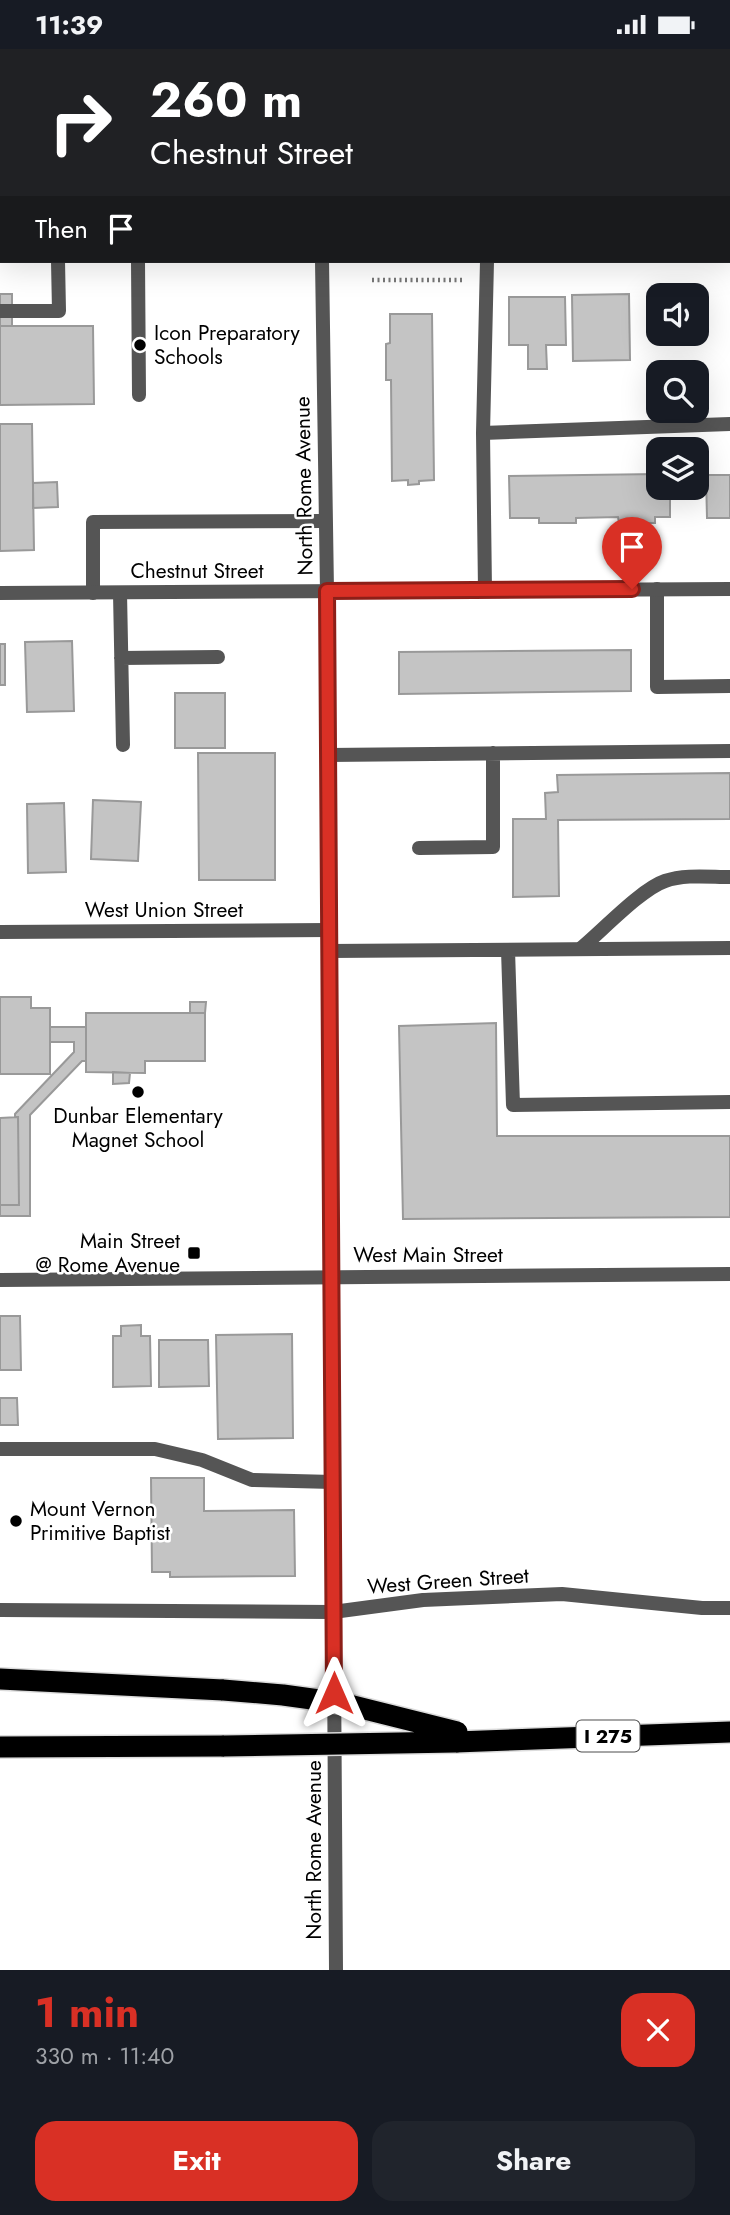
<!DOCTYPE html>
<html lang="en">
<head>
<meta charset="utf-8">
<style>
	body { margin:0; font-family:Jost,sans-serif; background:#20242c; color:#f1f3f6; height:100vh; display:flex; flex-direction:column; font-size:26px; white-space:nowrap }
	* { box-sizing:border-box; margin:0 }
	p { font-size:23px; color:#9ea1a6 }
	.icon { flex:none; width:38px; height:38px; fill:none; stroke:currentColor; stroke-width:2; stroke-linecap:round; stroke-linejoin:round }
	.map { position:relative; height:1921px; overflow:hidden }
	.sheet { display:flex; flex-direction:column; background:#171b24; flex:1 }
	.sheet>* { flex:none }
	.hud { position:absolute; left:0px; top:0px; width:732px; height:214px; box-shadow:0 7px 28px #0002; background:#202124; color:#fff; overflow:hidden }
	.buttons { position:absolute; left:646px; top:234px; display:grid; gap:14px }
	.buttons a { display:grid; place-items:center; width:63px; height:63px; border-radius:14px; background:#171b24; box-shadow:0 7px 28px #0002; font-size:35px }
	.pin { position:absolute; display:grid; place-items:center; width:60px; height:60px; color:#fff; margin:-72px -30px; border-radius:50% 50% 50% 0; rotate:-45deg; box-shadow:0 0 7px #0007 }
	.pin .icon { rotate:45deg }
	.me { position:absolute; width:77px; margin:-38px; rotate:0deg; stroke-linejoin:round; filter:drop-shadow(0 0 5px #0008) }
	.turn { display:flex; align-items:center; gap:24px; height:147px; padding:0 35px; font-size:32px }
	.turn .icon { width:91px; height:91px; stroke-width:2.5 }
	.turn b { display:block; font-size:49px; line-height:60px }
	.then { display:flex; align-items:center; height:66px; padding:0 35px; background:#0003; gap:14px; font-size:26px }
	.round { display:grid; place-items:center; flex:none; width:74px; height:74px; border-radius:21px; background:#20242c }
	.summary { display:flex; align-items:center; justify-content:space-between; height:119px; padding:0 35px }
	h1 { font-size:42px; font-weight:700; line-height:52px; color:#d93025 }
	.button { display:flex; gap:14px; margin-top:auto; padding:14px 35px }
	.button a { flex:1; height:80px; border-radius:21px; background:#d93025; color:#fff; font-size:28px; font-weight:700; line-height:80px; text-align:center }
	.button a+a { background:#20242c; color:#f1f3f6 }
	.status { display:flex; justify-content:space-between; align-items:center; height:49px; padding:0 35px; background:#171b24; direction:ltr }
	.status svg { height:19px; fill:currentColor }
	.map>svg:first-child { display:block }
	.building { fill:#c4c4c4; stroke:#999; stroke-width:2 }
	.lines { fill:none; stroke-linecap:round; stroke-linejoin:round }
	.motorway-casing { stroke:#dbdbdb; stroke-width:24 }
	.path { stroke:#777; stroke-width:4.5; stroke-dasharray:2 3.5; stroke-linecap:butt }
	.service { stroke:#555; stroke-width:14 }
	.minor { stroke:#555; stroke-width:14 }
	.tertiary { stroke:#555; stroke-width:14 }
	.motorway { stroke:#000; stroke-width:21 }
	.motorway-bridge-casing { stroke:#dbdbdb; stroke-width:24; stroke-linecap:butt }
	.motorway-bridge { stroke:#000; stroke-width:21 }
	.route-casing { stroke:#8d1f18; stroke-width:18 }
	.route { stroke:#d93025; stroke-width:12 }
	.poi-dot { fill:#000; stroke:#fff; stroke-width:2.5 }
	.labels { text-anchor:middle; stroke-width:5; stroke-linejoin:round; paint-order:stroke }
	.shield { fill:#fff; stroke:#4c4c4c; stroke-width:2 }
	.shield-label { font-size:19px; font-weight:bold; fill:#000 }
	.poi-label { font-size:21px; fill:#000; stroke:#fff; text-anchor:start }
	.street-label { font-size:21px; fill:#000; stroke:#fff }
</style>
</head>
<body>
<div class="status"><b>11:39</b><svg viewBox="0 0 49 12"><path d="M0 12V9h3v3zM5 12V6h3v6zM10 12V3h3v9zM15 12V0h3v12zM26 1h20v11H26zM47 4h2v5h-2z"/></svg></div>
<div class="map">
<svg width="730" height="1921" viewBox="0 0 730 1921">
	<rect width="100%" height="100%" fill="#fff"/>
	<path class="building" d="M 0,245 L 12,245 L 12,277 L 0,277 Z
		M 629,245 L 630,311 L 573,312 L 572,246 Z
		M 509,248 L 565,248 L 566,296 L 546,296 L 547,320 L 528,320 L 528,296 L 509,296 Z
		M 390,265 L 432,265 L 434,431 L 419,432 L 419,435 L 408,436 L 408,431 L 392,432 L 391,331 L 386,331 L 386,295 L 390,294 Z
		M 0,277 L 93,277 L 94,355 L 0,356 Z
		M 0,375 L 32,375 L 34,501 L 0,502 Z
		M 658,425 L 658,439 L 670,439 L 670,468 L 655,468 L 655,474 L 619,474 L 618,468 L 576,469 L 576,474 L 539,474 L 539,469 L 510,469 L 509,427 Z
		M 706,426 L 730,426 L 730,469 L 707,469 Z
		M 57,433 L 58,458 L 33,459 L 33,434 Z
		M 72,592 L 74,662 L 27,663 L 25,593 Z
		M 0,595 L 5,595 L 5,636 L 0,636 Z
		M 631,601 L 631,642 L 399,645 L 399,603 Z
		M 175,644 L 225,644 L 225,699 L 175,699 Z
		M 198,704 L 275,704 L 275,831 L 199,831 Z
		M 730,724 L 730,770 L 558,771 L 559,847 L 513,848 L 513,770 L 546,770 L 545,744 L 558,743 L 557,726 Z
		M 93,751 L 141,753 L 138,812 L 91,810 Z
		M 64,754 L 66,823 L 28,824 L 27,755 Z
		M 0,948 L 31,948 L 31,959 L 50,959 L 50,1025 L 0,1025 Z
		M 190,953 L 206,953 L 205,964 L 190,964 Z
		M 86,964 L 205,964 L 205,1012 L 145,1012 L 145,1024 L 86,1023 Z
		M 496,974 L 497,1087 L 730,1087 L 730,1168 L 403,1170 L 399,977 Z
		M 50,978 L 86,978 L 86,1012 L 82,1012 L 30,1066 L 30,1167 L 0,1167 L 0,1156 L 19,1156 L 18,1068 L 15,1068 L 15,1065 L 74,1003 L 74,993 L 50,993 Z
		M 113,1023 L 130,1024 L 129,1034 L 113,1035 Z
		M 18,1068 L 19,1156 L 0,1156 L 0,1069 Z
		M 0,1267 L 20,1267 L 21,1321 L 0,1321 Z
		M 141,1276 L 141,1287 L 150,1287 L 151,1337 L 113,1338 L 113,1287 L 121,1287 L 121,1277 Z
		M 292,1285 L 293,1389 L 218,1390 L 216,1286 Z
		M 159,1291 L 208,1291 L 209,1337 L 159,1338 Z
		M 0,1349 L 17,1349 L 18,1376 L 0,1376 Z
		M 151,1429 L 204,1429 L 204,1462 L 294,1461 L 295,1527 L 170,1528 L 170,1523 L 152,1523 Z"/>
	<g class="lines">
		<defs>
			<path id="motorway" d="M 0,1630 L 223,1641
				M 456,1693 L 730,1683
				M 0,1698 L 224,1697"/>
		</defs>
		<use href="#motorway" class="motorway-casing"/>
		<path class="path" d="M 372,231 L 465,231"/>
		<path class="service" d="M 138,212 L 139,346
			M 487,212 L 483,384 L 730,375
			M 0,262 L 59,262 L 58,212
			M 483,384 L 485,541
			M 657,540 L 657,638 L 730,637
			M 93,544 L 93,473 L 325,472
			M 120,544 L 123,696
			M 121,609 L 218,608
			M 328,706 L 730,702
			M 419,799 L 493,798 L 493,704
			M 580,900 C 601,883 641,840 665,832 C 685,825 709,828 730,828
			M 508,901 L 513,1056 L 730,1053
			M 329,902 L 730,899
			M 0,1400 L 155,1400 L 202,1411 L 252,1431 L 333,1433"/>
		<path class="minor" d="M 620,2 L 620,0
			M 0,200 L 2,200
			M 0,544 L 730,540
			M 0,883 L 329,881
			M 0,1561 L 333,1563 L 423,1551 L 562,1545 L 702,1559 L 730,1559"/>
		<path class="tertiary" d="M 321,0 L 321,2
			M 322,212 L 327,542 L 336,1921
			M 0,1231 L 730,1225"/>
		<use href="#motorway" class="motorway"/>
		<defs>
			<path id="motorway-bridge" d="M 223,1641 L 283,1646 L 341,1654 L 457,1683
				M 224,1697 L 456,1693"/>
		</defs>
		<use href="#motorway-bridge" class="motorway-bridge-casing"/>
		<use href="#motorway-bridge" class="motorway-bridge"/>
	</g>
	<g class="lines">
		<defs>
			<path id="route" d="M 334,1644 L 327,542 L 632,540"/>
		</defs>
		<use href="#route" class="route-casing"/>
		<use href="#route" class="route"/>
	</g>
	<g class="poi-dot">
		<circle cx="140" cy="296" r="7"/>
		<circle cx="138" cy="1043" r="7"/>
		<rect x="187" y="1197" width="14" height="14" rx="3.5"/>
		<circle cx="16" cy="1472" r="7"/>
	</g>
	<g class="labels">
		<rect class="shield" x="576.5" y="1671.5" width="63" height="31" rx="5"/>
		<g class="shield-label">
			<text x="608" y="1694">I 275</text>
		</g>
		<g class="poi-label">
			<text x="154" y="291">Icon Preparatory<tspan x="154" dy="24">Schools</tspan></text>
			<text x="138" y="1074" text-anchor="middle">Dunbar Elementary<tspan x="138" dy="24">Magnet School</tspan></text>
			<text x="180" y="1199" text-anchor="end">Main Street<tspan x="180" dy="24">@ Rome Avenue</tspan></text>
			<text x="30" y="1467">Mount Vernon<tspan x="30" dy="24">Primitive Baptist</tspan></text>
		</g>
		<g class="street-label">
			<text transform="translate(304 437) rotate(-91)" y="7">North Rome Avenue</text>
			<text x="197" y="529">Chestnut Street</text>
			<text x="164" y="868">West Union Street</text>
			<text x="428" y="1213">West Main Street</text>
			<text transform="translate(448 1532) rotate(-4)" y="7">West Green Street</text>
			<text transform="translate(314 1801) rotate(-90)" y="7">North Rome Avenue</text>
		</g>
	</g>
</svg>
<div class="buttons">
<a><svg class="icon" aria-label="sound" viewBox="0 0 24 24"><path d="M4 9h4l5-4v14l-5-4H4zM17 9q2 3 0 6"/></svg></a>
<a><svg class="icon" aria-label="search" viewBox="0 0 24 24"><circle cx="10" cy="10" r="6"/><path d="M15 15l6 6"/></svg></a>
<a><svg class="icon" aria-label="layers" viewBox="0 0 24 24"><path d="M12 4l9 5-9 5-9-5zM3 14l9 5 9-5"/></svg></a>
</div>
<div class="pin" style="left:632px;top:540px;background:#d93025"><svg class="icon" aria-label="arrive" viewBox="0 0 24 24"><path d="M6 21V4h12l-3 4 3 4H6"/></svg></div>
<svg class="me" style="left:334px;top:1644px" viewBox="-20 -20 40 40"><path d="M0-17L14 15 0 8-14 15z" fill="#d93025" stroke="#fff" stroke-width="4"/></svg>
<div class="hud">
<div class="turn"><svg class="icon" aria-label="right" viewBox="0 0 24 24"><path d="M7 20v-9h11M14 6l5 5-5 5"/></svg><div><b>260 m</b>Chestnut Street</div></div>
<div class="then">Then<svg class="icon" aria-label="arrive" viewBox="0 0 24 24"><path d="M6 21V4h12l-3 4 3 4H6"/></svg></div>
</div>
</div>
<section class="sheet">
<div class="summary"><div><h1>1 min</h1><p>330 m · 11:40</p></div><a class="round" style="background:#d93025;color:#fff"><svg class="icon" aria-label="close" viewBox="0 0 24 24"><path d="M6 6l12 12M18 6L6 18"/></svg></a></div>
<div class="button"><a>Exit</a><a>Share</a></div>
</section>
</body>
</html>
